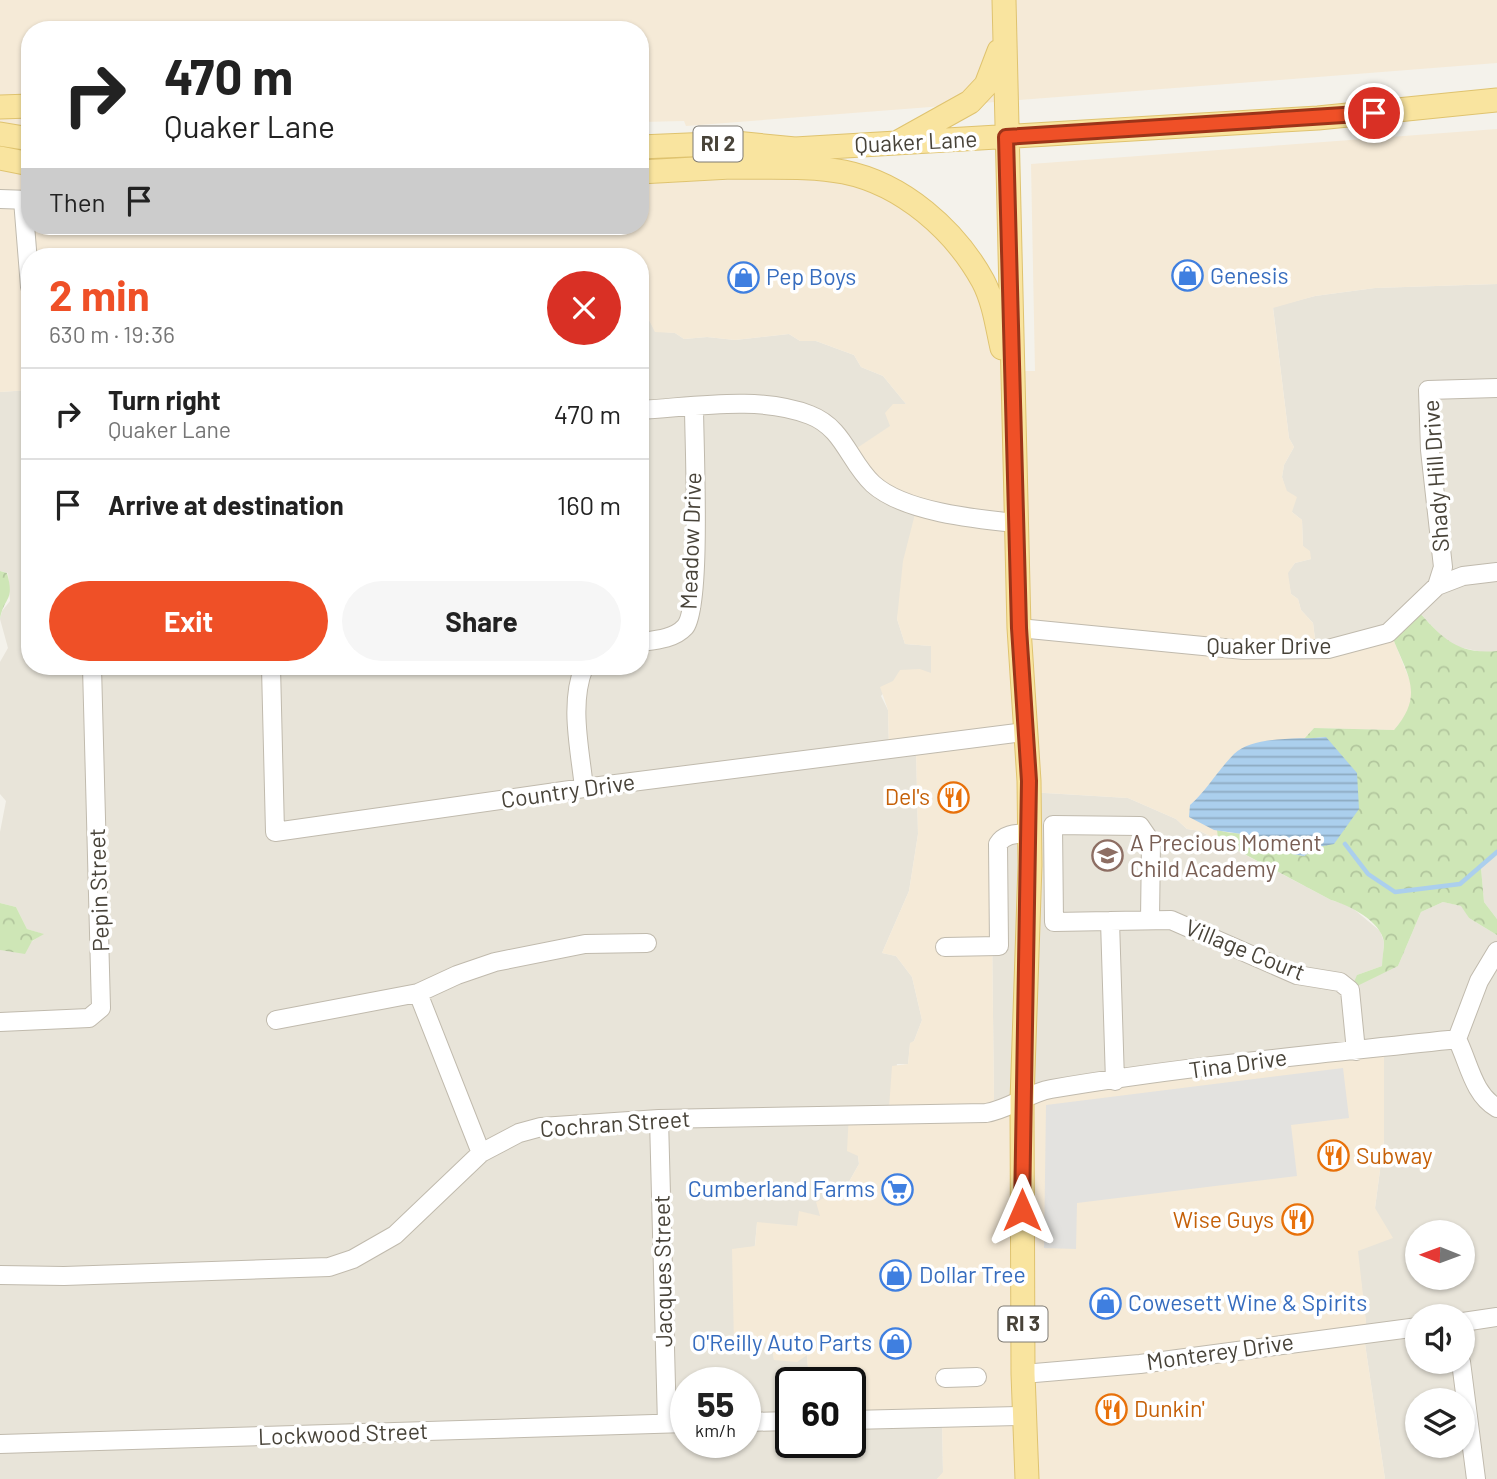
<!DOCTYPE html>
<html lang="en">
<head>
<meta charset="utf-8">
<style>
	body { margin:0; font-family:Barlow,sans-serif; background:#f6f6f6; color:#222; height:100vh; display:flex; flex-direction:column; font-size:26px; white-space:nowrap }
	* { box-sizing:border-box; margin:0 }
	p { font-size:23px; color:#767676 }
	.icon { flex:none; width:38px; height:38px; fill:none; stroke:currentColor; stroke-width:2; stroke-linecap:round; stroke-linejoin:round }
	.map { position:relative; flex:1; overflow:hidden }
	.sheet { position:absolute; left:21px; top:248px; width:628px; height:427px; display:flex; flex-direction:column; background:#fff; border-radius:28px; box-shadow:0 2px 5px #0004 }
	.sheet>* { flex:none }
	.banner { position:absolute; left:21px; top:21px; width:628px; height:214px; border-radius:28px; box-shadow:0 2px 5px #0004; background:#fff; color:#222; overflow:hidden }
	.needle { width:46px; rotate:271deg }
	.tools { position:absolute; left:1405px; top:1220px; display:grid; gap:14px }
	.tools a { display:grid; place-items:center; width:70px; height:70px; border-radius:50%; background:#fff; box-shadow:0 2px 5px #0004; font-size:35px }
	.speed { position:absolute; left:670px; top:1367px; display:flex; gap:14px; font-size:35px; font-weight:700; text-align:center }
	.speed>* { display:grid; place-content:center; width:91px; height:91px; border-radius:50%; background:#fff; box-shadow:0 2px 5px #0004; line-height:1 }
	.speed small { font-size:18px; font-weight:400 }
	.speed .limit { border:4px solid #111; border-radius:10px; background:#fff; color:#111 }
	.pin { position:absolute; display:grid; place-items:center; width:60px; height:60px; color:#fff; margin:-30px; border:4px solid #fff; border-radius:50%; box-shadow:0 2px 7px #0007 }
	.me { position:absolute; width:77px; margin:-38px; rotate:0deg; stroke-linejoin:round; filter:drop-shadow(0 0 5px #0008) }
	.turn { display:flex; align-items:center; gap:24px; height:147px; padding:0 28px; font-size:32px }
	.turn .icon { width:91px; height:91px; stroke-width:2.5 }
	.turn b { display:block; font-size:49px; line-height:60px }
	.then { display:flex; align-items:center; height:66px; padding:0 28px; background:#0003; gap:14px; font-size:26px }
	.round { display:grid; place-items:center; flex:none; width:74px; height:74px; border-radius:37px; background:#f6f6f6 }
	.headline { display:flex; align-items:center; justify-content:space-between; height:119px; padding:0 28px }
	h1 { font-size:42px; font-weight:700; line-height:52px; color:#ef5027 }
	.action { display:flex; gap:14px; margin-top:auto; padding:14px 28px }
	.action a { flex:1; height:80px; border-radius:42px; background:#ef5027; color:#fff; font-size:28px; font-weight:700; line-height:80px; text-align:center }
	.action a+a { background:#f6f6f6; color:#222 }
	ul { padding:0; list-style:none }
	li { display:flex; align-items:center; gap:21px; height:91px; padding:0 28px; border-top:2px solid #e0e0e0 }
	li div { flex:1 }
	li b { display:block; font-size:26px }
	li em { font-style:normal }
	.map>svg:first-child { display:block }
	.residential { fill:#e8e4d9; fill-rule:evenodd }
	.commercial { fill:#f5ead7 }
	.forest { fill:url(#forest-crowns) }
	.parking { fill:#e3e2df }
	.water { fill:url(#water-rules) }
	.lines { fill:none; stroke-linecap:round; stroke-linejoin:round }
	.stream { stroke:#abcfed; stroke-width:4.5 }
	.minor-casing { stroke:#c0baad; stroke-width:20 }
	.major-casing { stroke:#dfc36f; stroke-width:25 }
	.minor { stroke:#fff; stroke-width:18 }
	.major { stroke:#f9e49f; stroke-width:23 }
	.route-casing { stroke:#9b3419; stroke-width:18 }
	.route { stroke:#ef5027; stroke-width:12 }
	.labels { text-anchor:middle; stroke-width:7; stroke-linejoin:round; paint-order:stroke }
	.shield { fill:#fff; stroke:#7f7b74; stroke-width:2 }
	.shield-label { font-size:21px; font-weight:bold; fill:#484339 }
	.street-label { font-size:23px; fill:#484339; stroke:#fff }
	.shop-label { font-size:23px; fill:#366cbe; stroke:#fff; text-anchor:start }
	.food-label { font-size:23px; fill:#c56008; stroke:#fff; text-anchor:end }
	.education-label { font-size:23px; fill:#785e54; stroke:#fff; text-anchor:start }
</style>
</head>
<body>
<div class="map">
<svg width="1497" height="1479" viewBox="0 0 1497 1479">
	<defs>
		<pattern id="forest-crowns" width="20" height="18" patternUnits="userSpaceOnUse" patternTransform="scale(1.75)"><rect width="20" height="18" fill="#cee6b6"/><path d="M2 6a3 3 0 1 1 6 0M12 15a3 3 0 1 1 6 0" fill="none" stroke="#b2c69d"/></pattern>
		<pattern id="water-rules" width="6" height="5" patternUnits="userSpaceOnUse" patternTransform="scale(1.75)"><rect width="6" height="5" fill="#abcfed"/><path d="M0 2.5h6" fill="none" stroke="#8daac1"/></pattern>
	</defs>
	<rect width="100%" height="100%" fill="#f4f2eb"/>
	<path class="residential" d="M 1497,284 L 1497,651 L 1486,653 L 1450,645 L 1417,610 L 1391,632 L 1316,647 L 1313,623 L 1301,610 L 1298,599 L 1291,594 L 1287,573 L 1295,563 L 1311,559 L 1303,546 L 1302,520 L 1292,512 L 1282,477 L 1284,465 L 1294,447 L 1289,438 L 1273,307 L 1315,296 L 1375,288 Z
		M 641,318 L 649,320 L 655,331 L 675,333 L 684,339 L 707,337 L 735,340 L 789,334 L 800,341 L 816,341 L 854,355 L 861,367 L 883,376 L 906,404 L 891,426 L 918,508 L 897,619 L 905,644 L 931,646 L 931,674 L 894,681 L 881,696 L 888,710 L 889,749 L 916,748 L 918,834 L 909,891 L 882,953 L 896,956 L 912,977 L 922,1020 L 914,1041 L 910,1044 L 908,1064 L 897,1064 L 890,1108 L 858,1156 L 859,1164 L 846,1187 L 835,1190 L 820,1216 L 797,1226 L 757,1223 L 745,1347 L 772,1341 L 774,1360 L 807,1354 L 809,1382 L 791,1382 L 791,1442 L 850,1442 L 851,1421 L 942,1419 L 943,1473 L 937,1479 L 0,1479 L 0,950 L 18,951 L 43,934 L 27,929 L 16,907 L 0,903 L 0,832 L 6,801 L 0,794 L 0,662 L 8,648 L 0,619 L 2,611 L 10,601 L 8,573 L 0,571 L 0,392 L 30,390 L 30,667 L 640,667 ZM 686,1382 L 746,1382 L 746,1442 L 686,1442 Z
		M 1028,792 L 1128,798 L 1176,819 L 1187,829 L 1200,831 L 1331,900 L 1350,906 L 1380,931 L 1384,942 L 1382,966 L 1357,975 L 1398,966 L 1421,912 L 1443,902 L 1462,906 L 1469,918 L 1497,935 L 1497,1479 L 1385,1479 L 1364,1337 L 1367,1331 L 1357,1250 L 1375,1208 L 1384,1140 L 994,1100 L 991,845 ZM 1418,1232 L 1463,1232 L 1463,1278 L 1418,1278 ZM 1418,1316 L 1463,1316 L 1463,1362 L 1418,1362 ZM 1418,1400 L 1463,1400 L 1463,1446 L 1418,1446 Z
		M 1497,855 L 1497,919 L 1484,902 L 1481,868 L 1488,857 Z"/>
	<path class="commercial" d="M 0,0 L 1497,0 L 1497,63 L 686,126 L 684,121 L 641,122 L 640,30 L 30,30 L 30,226 L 640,226 L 641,184 L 834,175 L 935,219 L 978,276 L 1007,371 L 1035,371 L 1031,164 L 1497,129 L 1497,284 L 1375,288 L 1315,296 L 1273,308 L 1289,438 L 1294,447 L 1284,465 L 1282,477 L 1287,491 L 1297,497 L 1292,512 L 1302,520 L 1303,546 L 1310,551 L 1311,559 L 1295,563 L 1288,573 L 1291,594 L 1298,599 L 1301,610 L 1313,623 L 1316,647 L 1392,636 L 1414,691 L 1410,708 L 1402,720 L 1394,730 L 1314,728 L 1304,739 L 1253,744 L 1190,805 L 1217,830 L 1218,840 L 1200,831 L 1187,829 L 1176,819 L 1128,798 L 1029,792 L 1026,844 L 991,846 L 994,1100 L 996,1103 L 1030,1091 L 1384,1050 L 1384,1140 L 1375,1208 L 1393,1238 L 1358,1251 L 1367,1331 L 1364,1337 L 1385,1479 L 937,1479 L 943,1472 L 942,1419 L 851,1421 L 850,1382 L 809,1382 L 807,1355 L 797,1362 L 774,1360 L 771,1341 L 745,1347 L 734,1344 L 732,1249 L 755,1246 L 757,1222 L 797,1226 L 799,1211 L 820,1216 L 816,1202 L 846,1187 L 859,1164 L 858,1156 L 847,1151 L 849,1113 L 889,1108 L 892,1066 L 908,1064 L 910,1043 L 914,1041 L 922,1020 L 912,977 L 896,956 L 882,953 L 909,891 L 918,834 L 916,748 L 889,749 L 888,710 L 880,687 L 893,681 L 900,670 L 920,669 L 931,673 L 931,646 L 905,644 L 897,619 L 903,561 L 916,510 L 893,498 L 851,452 L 890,426 L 885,413 L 893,404 L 906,404 L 883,376 L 861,367 L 854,355 L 816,341 L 800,341 L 789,334 L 735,340 L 707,337 L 684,339 L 675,333 L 655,332 L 649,320 L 641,318 L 640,257 L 30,257 L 30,390 L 0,392 Z"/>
	<path class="forest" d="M 0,571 L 7,573 C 15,602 4,596 0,619 Z
		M 1417,610 C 1442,637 1456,655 1497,651 L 1497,855 L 1488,857 L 1481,868 L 1484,902 L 1497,919 L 1497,935 L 1469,918 L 1461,906 L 1443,902 L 1421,912 L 1398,966 L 1351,989 L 1357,975 L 1382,966 C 1382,958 1384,949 1384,942 C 1381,921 1349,905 1331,900 L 1218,840 L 1217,830 C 1234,835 1252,833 1269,837 C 1282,841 1288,854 1304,856 L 1317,847 L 1326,737 L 1304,739 L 1314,728 L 1394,730 C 1425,694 1407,675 1392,636 Z
		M 0,903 L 16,907 L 27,929 L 44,934 L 32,941 L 25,954 L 0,950 Z"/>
	<path class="parking" d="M 1343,1068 L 1349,1118 L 1291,1125 L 1297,1176 L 1077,1203 L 1076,1249 L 1044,1248 L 1046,1105 Z"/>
	<path class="water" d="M 1326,737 L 1357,773 L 1359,809 L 1334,844 L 1318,847 L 1304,856 L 1292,854 L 1270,838 L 1214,830 L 1189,817 L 1190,805 C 1207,790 1218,770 1234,754 C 1254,735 1300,740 1326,737 Z"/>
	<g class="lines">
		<path class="stream" d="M 1345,844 L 1368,874 L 1395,892 L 1460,884 L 1497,852"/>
		<defs>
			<path id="minor" d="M 0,199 L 30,200
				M 23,200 L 30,287
				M 640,410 C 694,407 759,395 810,415 C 844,428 849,462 873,484 C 904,512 976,519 1016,523
				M 1437,586 L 1443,567 L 1430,450 L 1428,390 L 1497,388
				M 1019,628 L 1244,650 L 1328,649 L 1388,633 L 1437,586 L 1463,576 L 1497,572
				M 640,642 C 656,640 674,639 685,627 C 702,608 694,441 694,407
				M 271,667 L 275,832 L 584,788 L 1024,732
				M 584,788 C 580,749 569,704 584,667
				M 1110,921 L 1054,922 L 1053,825 L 1140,826 L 1151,842 L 1150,920
				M 945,947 L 999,946 L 998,844 C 1005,833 1018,834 1029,833
				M 1497,951 L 1479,981 L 1457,1039 C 1469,1063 1473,1094 1497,1108
				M 418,993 L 481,1153
				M 276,1020 L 418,993 L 457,975 L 495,962 L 585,944 L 647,943
				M 0,1022 L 89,1018 L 101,1008 L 92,667
				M 1115,1081 L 1110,921 L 1171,920 L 1297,975 L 1340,982 L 1350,990 L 1356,1051
				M 659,1119 L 667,1424
				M 0,1275 L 64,1276 L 329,1267 L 353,1259 L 395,1235 L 481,1153 L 519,1133 L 541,1127 L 659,1119 L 986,1113 C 1010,1109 1028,1093 1051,1089 C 1185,1066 1322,1054 1457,1039
				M 1463,1322 L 1497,1317
				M 1461,1362 L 1476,1479
				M 1023,1374 L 1140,1364 L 1418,1327
				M 945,1378 L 977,1377
				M 850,1420 L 1023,1416
				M 746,1422 L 791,1421
				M 0,1444 L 686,1423"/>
			<path id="major" d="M 1004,0 L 1019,628 L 1029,781 L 1030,865 L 1022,1101 L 1023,1374 L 1027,1479
				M 0,107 L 30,106
				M 0,134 L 30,139
				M 900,141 L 970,102 L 986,85 L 999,51
				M 640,147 L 735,143 L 795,149 L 1318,118 L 1497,100
				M 0,158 L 30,164
				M 731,167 C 768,168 808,165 844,172 C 903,184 955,230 983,281 C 994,302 997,326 1002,348
				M 640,172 L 731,167 L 745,163"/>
		</defs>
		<use href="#minor" class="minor-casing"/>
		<use href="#major" class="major-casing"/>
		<use href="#minor" class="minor"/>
		<use href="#major" class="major"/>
	</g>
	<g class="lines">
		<defs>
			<path id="route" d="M 1022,1210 L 1029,781 L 1019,628 L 1006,137 L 1374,113"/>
		</defs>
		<use href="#route" class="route-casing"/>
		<use href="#route" class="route"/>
	</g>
	<defs>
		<symbol id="shop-ring" viewBox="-11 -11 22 22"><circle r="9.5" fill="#fff" stroke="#3f7fe0" stroke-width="1.5"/><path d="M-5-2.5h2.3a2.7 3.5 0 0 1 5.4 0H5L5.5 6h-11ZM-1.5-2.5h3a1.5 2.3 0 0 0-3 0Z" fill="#3f7fe0"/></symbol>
		<symbol id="restaurant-ring" viewBox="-11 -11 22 22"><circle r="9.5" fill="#fff" stroke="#e8710a" stroke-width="1.5"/><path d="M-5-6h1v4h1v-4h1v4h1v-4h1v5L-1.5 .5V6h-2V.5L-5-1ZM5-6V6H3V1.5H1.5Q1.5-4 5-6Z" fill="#e8710a"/></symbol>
		<symbol id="school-ring" viewBox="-11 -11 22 22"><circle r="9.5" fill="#fff" stroke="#8d6e63" stroke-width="1.5"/><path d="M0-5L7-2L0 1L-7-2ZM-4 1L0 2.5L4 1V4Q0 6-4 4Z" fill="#8d6e63"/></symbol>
		<symbol id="supermarket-ring" viewBox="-11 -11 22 22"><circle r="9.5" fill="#fff" stroke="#3f7fe0" stroke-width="1.5"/><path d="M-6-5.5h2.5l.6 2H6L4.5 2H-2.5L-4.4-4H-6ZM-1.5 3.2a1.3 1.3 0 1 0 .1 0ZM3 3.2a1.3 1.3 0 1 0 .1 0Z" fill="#3f7fe0"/></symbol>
	</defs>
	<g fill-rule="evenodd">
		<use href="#shop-ring" x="1170" y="258" width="35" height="35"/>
		<use href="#shop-ring" x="726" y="260" width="35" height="35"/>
		<use href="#restaurant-ring" x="936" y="780" width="35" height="35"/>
		<use href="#school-ring" x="1090" y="838" width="35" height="35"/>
		<use href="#restaurant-ring" x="1316" y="1138" width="35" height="35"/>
		<use href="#supermarket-ring" x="880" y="1172" width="35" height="35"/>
		<use href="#restaurant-ring" x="1280" y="1202" width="35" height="35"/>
		<use href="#shop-ring" x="878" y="1258" width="35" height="35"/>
		<use href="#shop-ring" x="1088" y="1286" width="35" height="35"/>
		<use href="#shop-ring" x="878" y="1326" width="35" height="35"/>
		<use href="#restaurant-ring" x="1094" y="1392" width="35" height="35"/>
	</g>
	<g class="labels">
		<g class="shield">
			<rect x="693.5" y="126.5" width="49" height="35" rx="5"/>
			<rect x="998.5" y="1306.5" width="49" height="35" rx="5"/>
		</g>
		<g class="shield-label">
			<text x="718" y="151">RI 2</text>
			<text x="1023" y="1331">RI 3</text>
		</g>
		<g class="street-label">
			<text transform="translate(916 142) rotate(-3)" y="8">Quaker Lane</text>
			<text transform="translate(1436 476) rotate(-94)" y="8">Shady Hill Drive</text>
			<text transform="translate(691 541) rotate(-88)" y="8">Meadow Drive</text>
			<text x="1269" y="654">Quaker Drive</text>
			<text transform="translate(568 791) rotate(-8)" y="8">Country Drive</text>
			<text transform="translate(99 890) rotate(-92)" y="8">Pepin Street</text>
			<text transform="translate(1245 950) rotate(22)" y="8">Village Court</text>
			<text transform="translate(1238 1064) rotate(-8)" y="8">Tina Drive</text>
			<text transform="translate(615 1124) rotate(-4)" y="8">Cochran Street</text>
			<text transform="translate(663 1271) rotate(-91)" y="8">Jacques Street</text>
			<text transform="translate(1220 1352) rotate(-8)" y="8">Monterey Drive</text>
			<text transform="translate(343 1434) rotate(-2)" y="8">Lockwood Street</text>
		</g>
		<g class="shop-label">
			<text x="1210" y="284">Genesis</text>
			<text x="766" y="285">Pep Boys</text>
			<text x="875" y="1197" text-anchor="end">Cumberland Farms</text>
			<text x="919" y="1283">Dollar Tree</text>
			<text x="1128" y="1311">Cowesett Wine &amp; Spirits</text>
			<text x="872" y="1351" text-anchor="end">O'Reilly Auto Parts</text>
		</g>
		<g class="food-label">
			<text x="930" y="805">Del's</text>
			<text x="1356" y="1164" text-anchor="start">Subway</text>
			<text x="1274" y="1228">Wise Guys</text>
			<text x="1134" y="1417" text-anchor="start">Dunkin'</text>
		</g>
		<g class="education-label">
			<text x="1130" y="851">A Precious Moment<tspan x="1130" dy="26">Child Academy</tspan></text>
		</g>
	</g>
</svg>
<div class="tools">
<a><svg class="needle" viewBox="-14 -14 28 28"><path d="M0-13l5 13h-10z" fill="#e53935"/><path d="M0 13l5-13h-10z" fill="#767676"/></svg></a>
<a><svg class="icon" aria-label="sound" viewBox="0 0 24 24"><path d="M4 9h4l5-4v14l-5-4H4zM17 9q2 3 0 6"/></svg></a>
<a><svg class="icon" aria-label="layers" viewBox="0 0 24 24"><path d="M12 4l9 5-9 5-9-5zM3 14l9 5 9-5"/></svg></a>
</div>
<div class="speed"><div>55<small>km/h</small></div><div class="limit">60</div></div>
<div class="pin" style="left:1374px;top:113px;background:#d93025"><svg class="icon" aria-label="arrive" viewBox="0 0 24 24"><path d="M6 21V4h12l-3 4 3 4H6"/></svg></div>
<svg class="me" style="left:1022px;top:1210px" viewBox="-20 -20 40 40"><path d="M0-17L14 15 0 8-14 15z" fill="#ef5027" stroke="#fff" stroke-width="4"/></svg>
<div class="banner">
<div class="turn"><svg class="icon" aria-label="right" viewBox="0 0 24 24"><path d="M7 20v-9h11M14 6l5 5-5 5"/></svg><div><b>470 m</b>Quaker Lane</div></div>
<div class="then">Then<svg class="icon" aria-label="arrive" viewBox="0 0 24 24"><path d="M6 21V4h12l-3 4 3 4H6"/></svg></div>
</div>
<section class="sheet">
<div class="headline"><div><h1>2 min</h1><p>630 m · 19:36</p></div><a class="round" style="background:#d93025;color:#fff"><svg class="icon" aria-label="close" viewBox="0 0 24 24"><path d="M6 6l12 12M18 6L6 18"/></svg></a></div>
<ul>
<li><svg class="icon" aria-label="right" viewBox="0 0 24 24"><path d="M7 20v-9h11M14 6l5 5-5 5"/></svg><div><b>Turn right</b><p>Quaker Lane</p></div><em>470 m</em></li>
<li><svg class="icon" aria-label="arrive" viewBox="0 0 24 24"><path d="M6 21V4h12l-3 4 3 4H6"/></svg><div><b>Arrive at destination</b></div><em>160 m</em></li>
</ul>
<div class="action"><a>Exit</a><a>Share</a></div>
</section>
</div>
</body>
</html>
